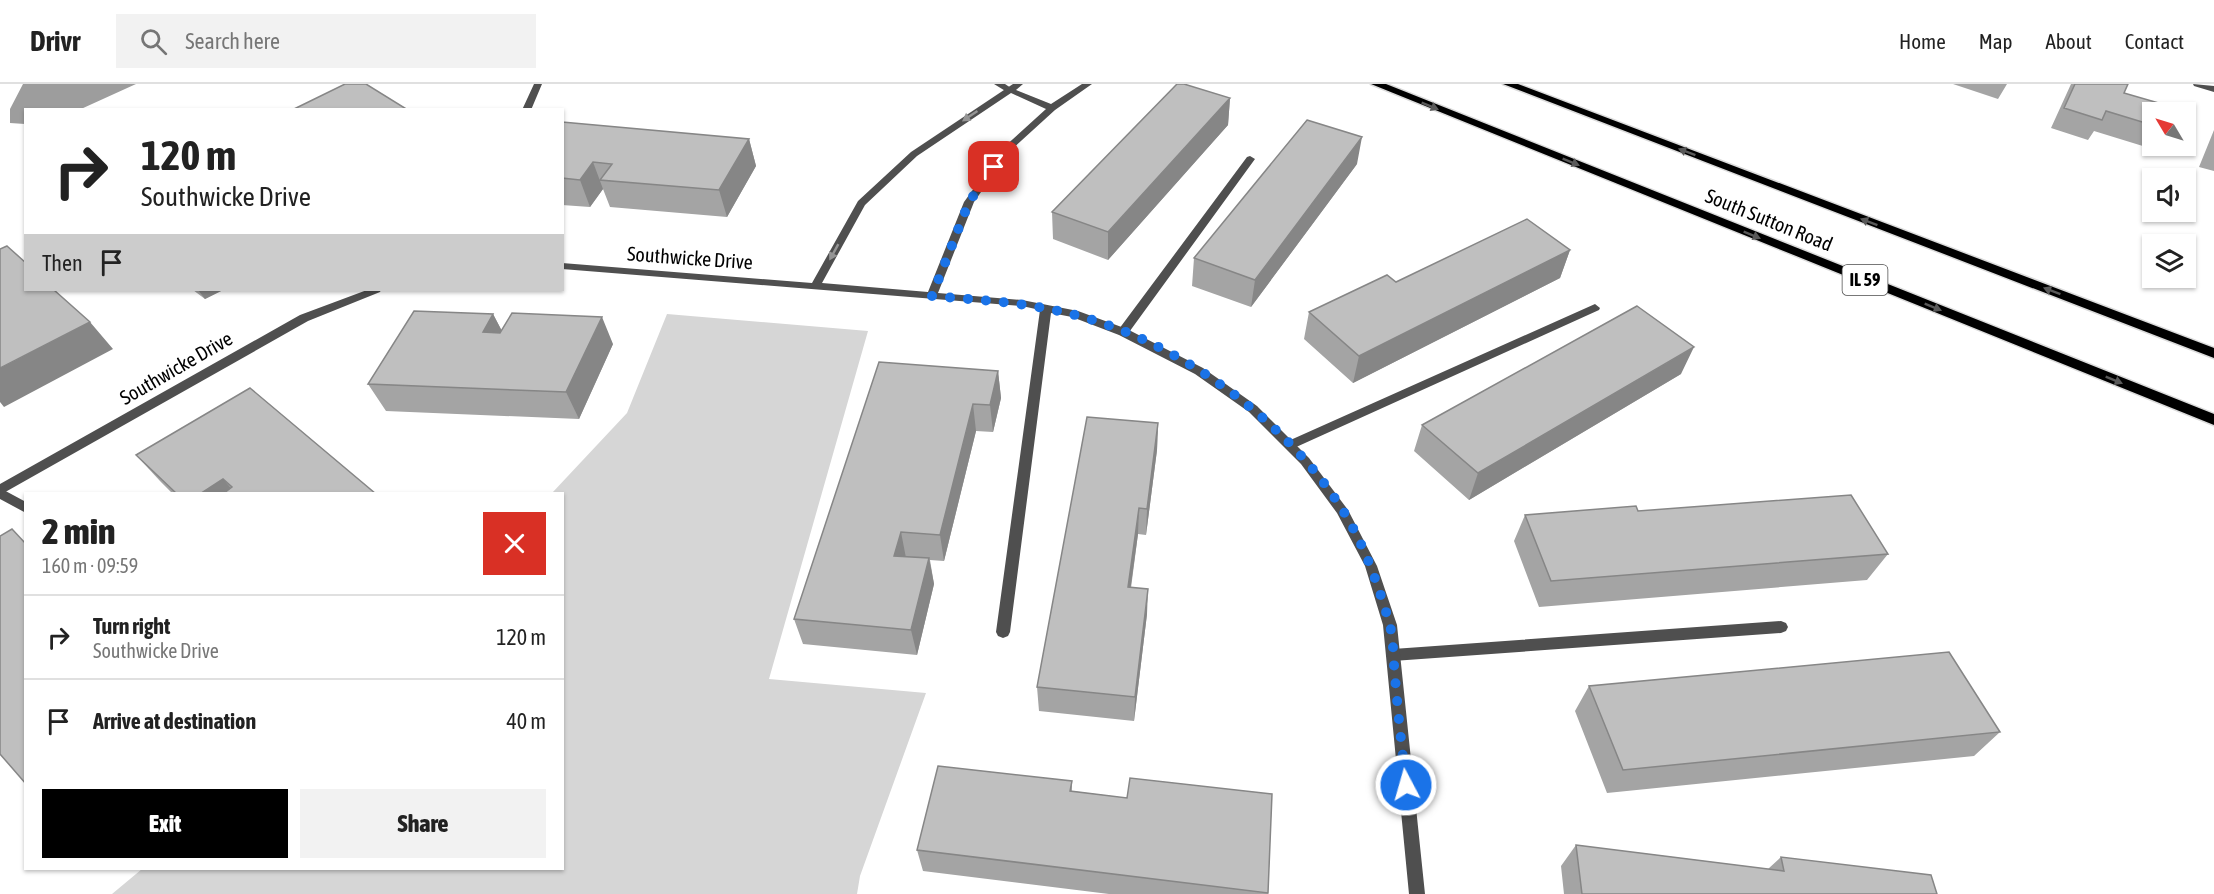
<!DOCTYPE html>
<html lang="en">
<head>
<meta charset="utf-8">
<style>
	body { margin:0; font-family:"Asap Condensed",sans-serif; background:#f2f2f2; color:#222; height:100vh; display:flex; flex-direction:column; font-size:22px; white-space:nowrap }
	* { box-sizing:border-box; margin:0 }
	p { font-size:20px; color:#767676 }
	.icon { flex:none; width:33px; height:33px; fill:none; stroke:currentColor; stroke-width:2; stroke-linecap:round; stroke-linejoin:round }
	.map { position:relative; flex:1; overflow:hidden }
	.details { position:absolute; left:24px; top:408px; width:540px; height:378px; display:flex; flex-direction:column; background:#fff; border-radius:0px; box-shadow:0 2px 4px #0004 }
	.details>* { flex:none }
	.hud { position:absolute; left:24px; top:24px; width:540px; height:183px; border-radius:0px; box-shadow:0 2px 4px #0004; background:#fff; color:#222; overflow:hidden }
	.needle { width:39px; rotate:308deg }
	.tools { position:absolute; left:2142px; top:18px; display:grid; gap:12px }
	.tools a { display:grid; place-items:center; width:54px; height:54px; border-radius:0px; background:#fff; box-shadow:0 2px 4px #0004; font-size:30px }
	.pin { position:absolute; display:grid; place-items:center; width:51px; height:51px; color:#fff; margin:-26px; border-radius:12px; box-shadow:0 3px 9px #0006 }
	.me { position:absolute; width:66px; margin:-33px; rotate:354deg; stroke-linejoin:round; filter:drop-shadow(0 0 4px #0008) }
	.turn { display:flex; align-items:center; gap:21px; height:126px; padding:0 18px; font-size:27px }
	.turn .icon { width:78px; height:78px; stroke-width:2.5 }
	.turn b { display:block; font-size:42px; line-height:51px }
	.then { display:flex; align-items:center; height:57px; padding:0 18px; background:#0003; gap:12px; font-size:22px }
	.round { display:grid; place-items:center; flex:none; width:63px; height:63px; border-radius:0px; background:#f2f2f2 }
	.head { display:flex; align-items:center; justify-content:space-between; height:102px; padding:0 18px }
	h1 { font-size:36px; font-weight:800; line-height:45px }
	.cta { display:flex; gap:12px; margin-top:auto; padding:12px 18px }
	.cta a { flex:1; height:69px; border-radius:0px; background:#000; color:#fff; font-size:24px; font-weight:800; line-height:69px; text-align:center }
	.cta a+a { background:#f2f2f2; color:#222 }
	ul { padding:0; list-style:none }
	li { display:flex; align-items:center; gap:18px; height:84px; padding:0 18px; border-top:2px solid #e0e0e0 }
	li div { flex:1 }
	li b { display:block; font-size:22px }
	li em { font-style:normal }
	header { display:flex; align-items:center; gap:36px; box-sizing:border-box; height:84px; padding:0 30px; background:#fff; border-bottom:2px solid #e0e0e0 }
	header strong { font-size:28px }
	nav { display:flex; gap:33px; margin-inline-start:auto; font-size:21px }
	.search { width:420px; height:54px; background:#f2f2f2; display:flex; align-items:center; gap:15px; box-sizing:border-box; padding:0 21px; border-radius:0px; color:#767676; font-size:22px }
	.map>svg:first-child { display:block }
	.green { fill:#d6d6d6 }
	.water { fill:#9d9d9d }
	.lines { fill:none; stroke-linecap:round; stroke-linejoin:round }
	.primary-casing { stroke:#dbdbdb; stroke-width:3 }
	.service { fill:#4f4f4f; fill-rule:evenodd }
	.minor { fill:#4f4f4f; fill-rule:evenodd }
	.primary { fill:#000; fill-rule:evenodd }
	.wall { fill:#a4a4a4 }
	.shaded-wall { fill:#868686 }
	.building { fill:#bfbfbf; stroke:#868686; stroke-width:1.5 }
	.oneway { fill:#595959 }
	.oneway2 { fill:#959595 }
	.route { stroke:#1a73e8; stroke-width:10; stroke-dasharray:0 18 }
	.labels { text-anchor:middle; stroke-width:4.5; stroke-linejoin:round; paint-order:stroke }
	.shield { fill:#fff; stroke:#4c4c4c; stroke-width:1.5 }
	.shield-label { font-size:18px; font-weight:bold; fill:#000 }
	.street-label { font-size:20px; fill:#000; stroke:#fff }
</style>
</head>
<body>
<header>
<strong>Drivr</strong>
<div class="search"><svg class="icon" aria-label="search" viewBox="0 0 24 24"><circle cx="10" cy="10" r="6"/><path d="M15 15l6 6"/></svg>Search here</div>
<nav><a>Home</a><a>Map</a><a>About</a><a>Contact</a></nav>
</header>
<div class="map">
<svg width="2214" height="810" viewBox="0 0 2214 810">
	<rect width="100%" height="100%" fill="#fff"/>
	<path class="green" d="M 667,230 L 868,247 L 769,595 L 926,609 L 860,792 L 857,810 L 112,810 L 142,785 L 562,784 L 562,410 L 552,409 L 627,329 Z"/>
	<path class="water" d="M 23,0 L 136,0 L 81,25 L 26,26 L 25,40 L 10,39 L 10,25 Z"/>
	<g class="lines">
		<defs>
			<path id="primary" d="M 1371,0 L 1386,0 L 2214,330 L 2214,341 Z
				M 1503,0 L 1518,0 L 2214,264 L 2214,274 Z"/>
		</defs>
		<use href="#primary" class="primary-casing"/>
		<path class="service" d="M 994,0 L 1005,0 L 1014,6 L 1007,8 Z
			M 1250,72 L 1255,75 L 1127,251 L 1119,251 L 1118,248 L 1119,245 L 1247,73 Z
			M 1595,220 L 1600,224 L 1599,226 L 1294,364 L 1286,364 L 1284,361 L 1286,358 Z
			M 0,404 L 26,418 L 26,429 L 0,415 Z
			M 1781,537 L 1786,539 L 1788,543 L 1786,547 L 1781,549 L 1393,577 L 1388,575 L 1386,571 L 1388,567 L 1393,565 Z"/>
		<path class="minor" d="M 534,0 L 542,0 L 531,26 L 522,26 Z
			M 1013,0 L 1023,0 L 1016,6 L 1051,20 L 1082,0 L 1092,0 L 1055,26 L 1009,68 L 974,118 L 938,209 L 1022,216 L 1078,227 L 1127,245 L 1203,284 L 1257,322 L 1309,374 L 1348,426 L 1377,482 L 1397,541 L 1425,810 L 1409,810 L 1383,541 L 1365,482 L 1337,429 L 1301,380 L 1249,328 L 1195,290 L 1119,251 L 1072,233 L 1051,229 L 1010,548 L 1008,552 L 1003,554 L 998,552 L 996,548 L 1040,226 L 1022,222 L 562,185 L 562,179 L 812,199 L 858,117 L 911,68 ZM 1011,9 L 1046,25 L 1003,64 L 964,118 L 928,208 L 822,199 L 865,121 L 917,72 Z
			M 2193,0 L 2214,2 L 2214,8 L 2194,2 Z
			M 367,206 L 381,206 L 380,208 L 308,237 L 0,411 L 0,400 L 300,231 Z"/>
		<use href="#primary" class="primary"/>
	</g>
	<path class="wall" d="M 1953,0 L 2007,0 L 1998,15 Z
		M 2071,0 L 2128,0 L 2124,9 L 2152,28 L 2152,55 L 2146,63 L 2094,47 L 2088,56 L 2051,44 Z
		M 1230,14 L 1228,41 L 1108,176 L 1053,155 L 1052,128 Z
		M 562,38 L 749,55 L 756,82 L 727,133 L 610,123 L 603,105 L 590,123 L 562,121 Z
		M 2214,46 L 2214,87 L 2199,83 Z
		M 1357,80 L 1251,223 L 1192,202 L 1194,174 Z
		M 1570,166 L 1560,194 L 1353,299 L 1304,255 L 1309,228 L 1396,198 Z
		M 193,206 L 223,206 L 205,215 Z
		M 493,230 L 502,247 L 613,260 L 579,335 L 386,327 L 368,300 Z
		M 998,287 L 1001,314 L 993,348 L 976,347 L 944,477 L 930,476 L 934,500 L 917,571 L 803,560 L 794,535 Z
		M 1681,290 L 1469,416 L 1414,367 L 1422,341 Z
		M 1158,339 L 1157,366 L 1146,451 L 1138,450 L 1131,504 L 1147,530 L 1134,637 L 1039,627 L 1037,603 Z
		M 136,371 L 376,410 L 173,410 L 160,397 Z
		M 1638,427 L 1888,470 L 1867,496 L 1539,523 L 1514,457 L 1525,431 Z
		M 1589,602 L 2000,648 L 1974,672 L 1607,709 L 1575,627 Z
		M 1072,697 L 1072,707 L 1127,714 L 1272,710 L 1268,810 L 1109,810 L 923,787 L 917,766 Z
		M 1576,761 L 1768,785 L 1781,773 L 1937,810 L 1564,810 L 1561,782 Z"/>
	<path class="shaded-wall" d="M 1230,14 L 1228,41 L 1108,176 L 1108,148 Z
		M 1362,53 L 1357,80 L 1251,223 L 1255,196 Z
		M 749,55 L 756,82 L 727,133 L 719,106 Z
		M 593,78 L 603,105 L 590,123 L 580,96 Z
		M 1570,166 L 1560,194 L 1353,299 L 1359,272 Z
		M 198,206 L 223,206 L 205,215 Z
		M 493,230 L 507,257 L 483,248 Z
		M 602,233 L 613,260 L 579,335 L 566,308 Z
		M 90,238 L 113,265 L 4,323 L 0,318 L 0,284 Z
		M 1694,263 L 1681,290 L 1469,416 L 1478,389 Z
		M 998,287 L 1001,314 L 993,348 L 990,321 Z
		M 973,320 L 976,347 L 944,477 L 940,451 Z
		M 1158,339 L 1157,366 L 1146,451 L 1147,425 Z
		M 223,395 L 236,410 L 200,410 Z
		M 1139,424 L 1138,450 L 1127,529 L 1128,503 Z
		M 901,448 L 906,474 L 894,472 Z
		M 929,474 L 934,500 L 917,571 L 911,546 Z
		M 1148,505 L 1147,530 L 1134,637 L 1135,613 Z"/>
	<path class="building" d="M 345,0 L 366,0 L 408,26 L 292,26 Z
		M 1177,0 L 1184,0 L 1230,14 L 1108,148 L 1052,128 Z
		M 2075,0 L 2128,0 L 2124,9 L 2169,22 L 2167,28 L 2152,28 L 2152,41 L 2106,27 L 2102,36 L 2064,24 Z
		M 1307,36 L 1362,53 L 1255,196 L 1194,174 Z
		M 562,38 L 749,55 L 719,106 L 600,96 L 612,80 L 593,78 L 580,96 L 562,94 Z
		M 1527,135 L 1570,166 L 1359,272 L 1309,228 L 1387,191 L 1396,198 Z
		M 7,162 L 26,179 L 26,206 L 54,206 L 90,238 L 0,284 L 0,165 Z
		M 1637,222 L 1694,263 L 1478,389 L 1422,341 Z
		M 414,227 L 493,230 L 483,248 L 500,249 L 512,229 L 602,233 L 566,308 L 368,300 Z
		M 879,278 L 998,287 L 990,321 L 973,320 L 940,451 L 901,448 L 894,472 L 929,474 L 911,546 L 794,535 Z
		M 250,304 L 376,410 L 223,410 L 232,403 L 223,395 L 200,410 L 177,410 L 136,371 Z
		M 1087,333 L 1158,339 L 1147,425 L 1139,424 L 1128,503 L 1148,505 L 1135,613 L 1037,603 Z
		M 1851,411 L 1888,470 L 1551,497 L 1525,431 L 1636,422 L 1638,427 Z
		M 12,445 L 26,460 L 26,700 L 0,670 L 0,452 Z
		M 1949,568 L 2000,648 L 1623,686 L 1589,602 Z
		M 938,682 L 1072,697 L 1070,707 L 1127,714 L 1130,694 L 1272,710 L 1268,809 L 917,766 Z
		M 1576,761 L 1784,787 L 1781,773 L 1931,791 L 1937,810 L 1582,810 Z"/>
	<defs><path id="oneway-solid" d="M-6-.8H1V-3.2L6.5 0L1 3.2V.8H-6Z" transform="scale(1.5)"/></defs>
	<g class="oneway">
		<use href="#oneway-solid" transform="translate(1430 22) rotate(22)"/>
		<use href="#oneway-solid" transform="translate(1687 68) rotate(-159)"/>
		<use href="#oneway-solid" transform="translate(1571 78) rotate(22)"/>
		<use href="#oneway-solid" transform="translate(1869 138) rotate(-159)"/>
		<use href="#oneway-solid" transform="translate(1752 151) rotate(22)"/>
		<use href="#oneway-solid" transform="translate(2052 207) rotate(-159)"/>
		<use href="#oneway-solid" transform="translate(1933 223) rotate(22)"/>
		<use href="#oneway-solid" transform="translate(2114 296) rotate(22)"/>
	</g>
	<g class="oneway2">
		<use href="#oneway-solid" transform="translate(970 32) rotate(146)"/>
		<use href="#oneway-solid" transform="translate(834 168) rotate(119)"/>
	</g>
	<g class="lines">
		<path class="route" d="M 994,83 L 969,118 L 932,212 C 979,216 1025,218 1071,230 C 1175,255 1285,335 1342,425 C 1364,460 1378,500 1389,538 C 1394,555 1393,575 1395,593 C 1398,629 1402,665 1406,701"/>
	</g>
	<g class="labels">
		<rect class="shield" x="1842.5" y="181" width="45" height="30" rx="4.5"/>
		<g class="shield-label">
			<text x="1865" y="202">IL 59</text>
		</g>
		<g class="street-label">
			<text transform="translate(1769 136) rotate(22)" y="7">South Sutton Road</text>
			<text transform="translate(690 174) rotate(4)" y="7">Southwicke Drive</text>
			<text transform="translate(176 284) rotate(-30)" y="7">Southwicke Drive</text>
		</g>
	</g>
</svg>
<div class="tools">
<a><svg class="needle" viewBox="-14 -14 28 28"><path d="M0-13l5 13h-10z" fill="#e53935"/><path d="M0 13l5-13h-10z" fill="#767676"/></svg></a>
<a><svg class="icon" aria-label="sound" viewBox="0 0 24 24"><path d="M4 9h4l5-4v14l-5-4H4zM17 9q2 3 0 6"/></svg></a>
<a><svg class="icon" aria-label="layers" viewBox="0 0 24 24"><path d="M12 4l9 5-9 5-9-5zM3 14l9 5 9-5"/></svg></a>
</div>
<div class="pin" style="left:994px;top:83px;background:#d93025"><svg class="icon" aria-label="arrive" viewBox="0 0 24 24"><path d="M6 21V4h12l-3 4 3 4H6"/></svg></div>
<svg class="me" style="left:1406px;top:701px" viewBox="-20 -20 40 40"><circle r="17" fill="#1a73e8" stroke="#fff" stroke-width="3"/><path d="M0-11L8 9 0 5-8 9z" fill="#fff"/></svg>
<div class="hud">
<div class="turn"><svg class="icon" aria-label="right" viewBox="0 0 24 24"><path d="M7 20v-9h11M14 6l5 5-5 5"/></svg><div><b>120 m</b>Southwicke Drive</div></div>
<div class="then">Then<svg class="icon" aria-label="arrive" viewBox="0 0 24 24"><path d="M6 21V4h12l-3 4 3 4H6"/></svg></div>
</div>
<section class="details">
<div class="head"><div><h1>2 min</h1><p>160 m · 09:59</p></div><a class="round" style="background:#d93025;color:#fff"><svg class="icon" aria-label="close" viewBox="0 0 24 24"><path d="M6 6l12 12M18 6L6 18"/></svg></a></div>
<ul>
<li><svg class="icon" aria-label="right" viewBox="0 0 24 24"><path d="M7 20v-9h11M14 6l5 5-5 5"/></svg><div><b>Turn right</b><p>Southwicke Drive</p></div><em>120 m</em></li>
<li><svg class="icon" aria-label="arrive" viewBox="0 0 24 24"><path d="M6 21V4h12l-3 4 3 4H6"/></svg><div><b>Arrive at destination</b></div><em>40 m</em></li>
</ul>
<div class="cta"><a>Exit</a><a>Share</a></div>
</section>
</div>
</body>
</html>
